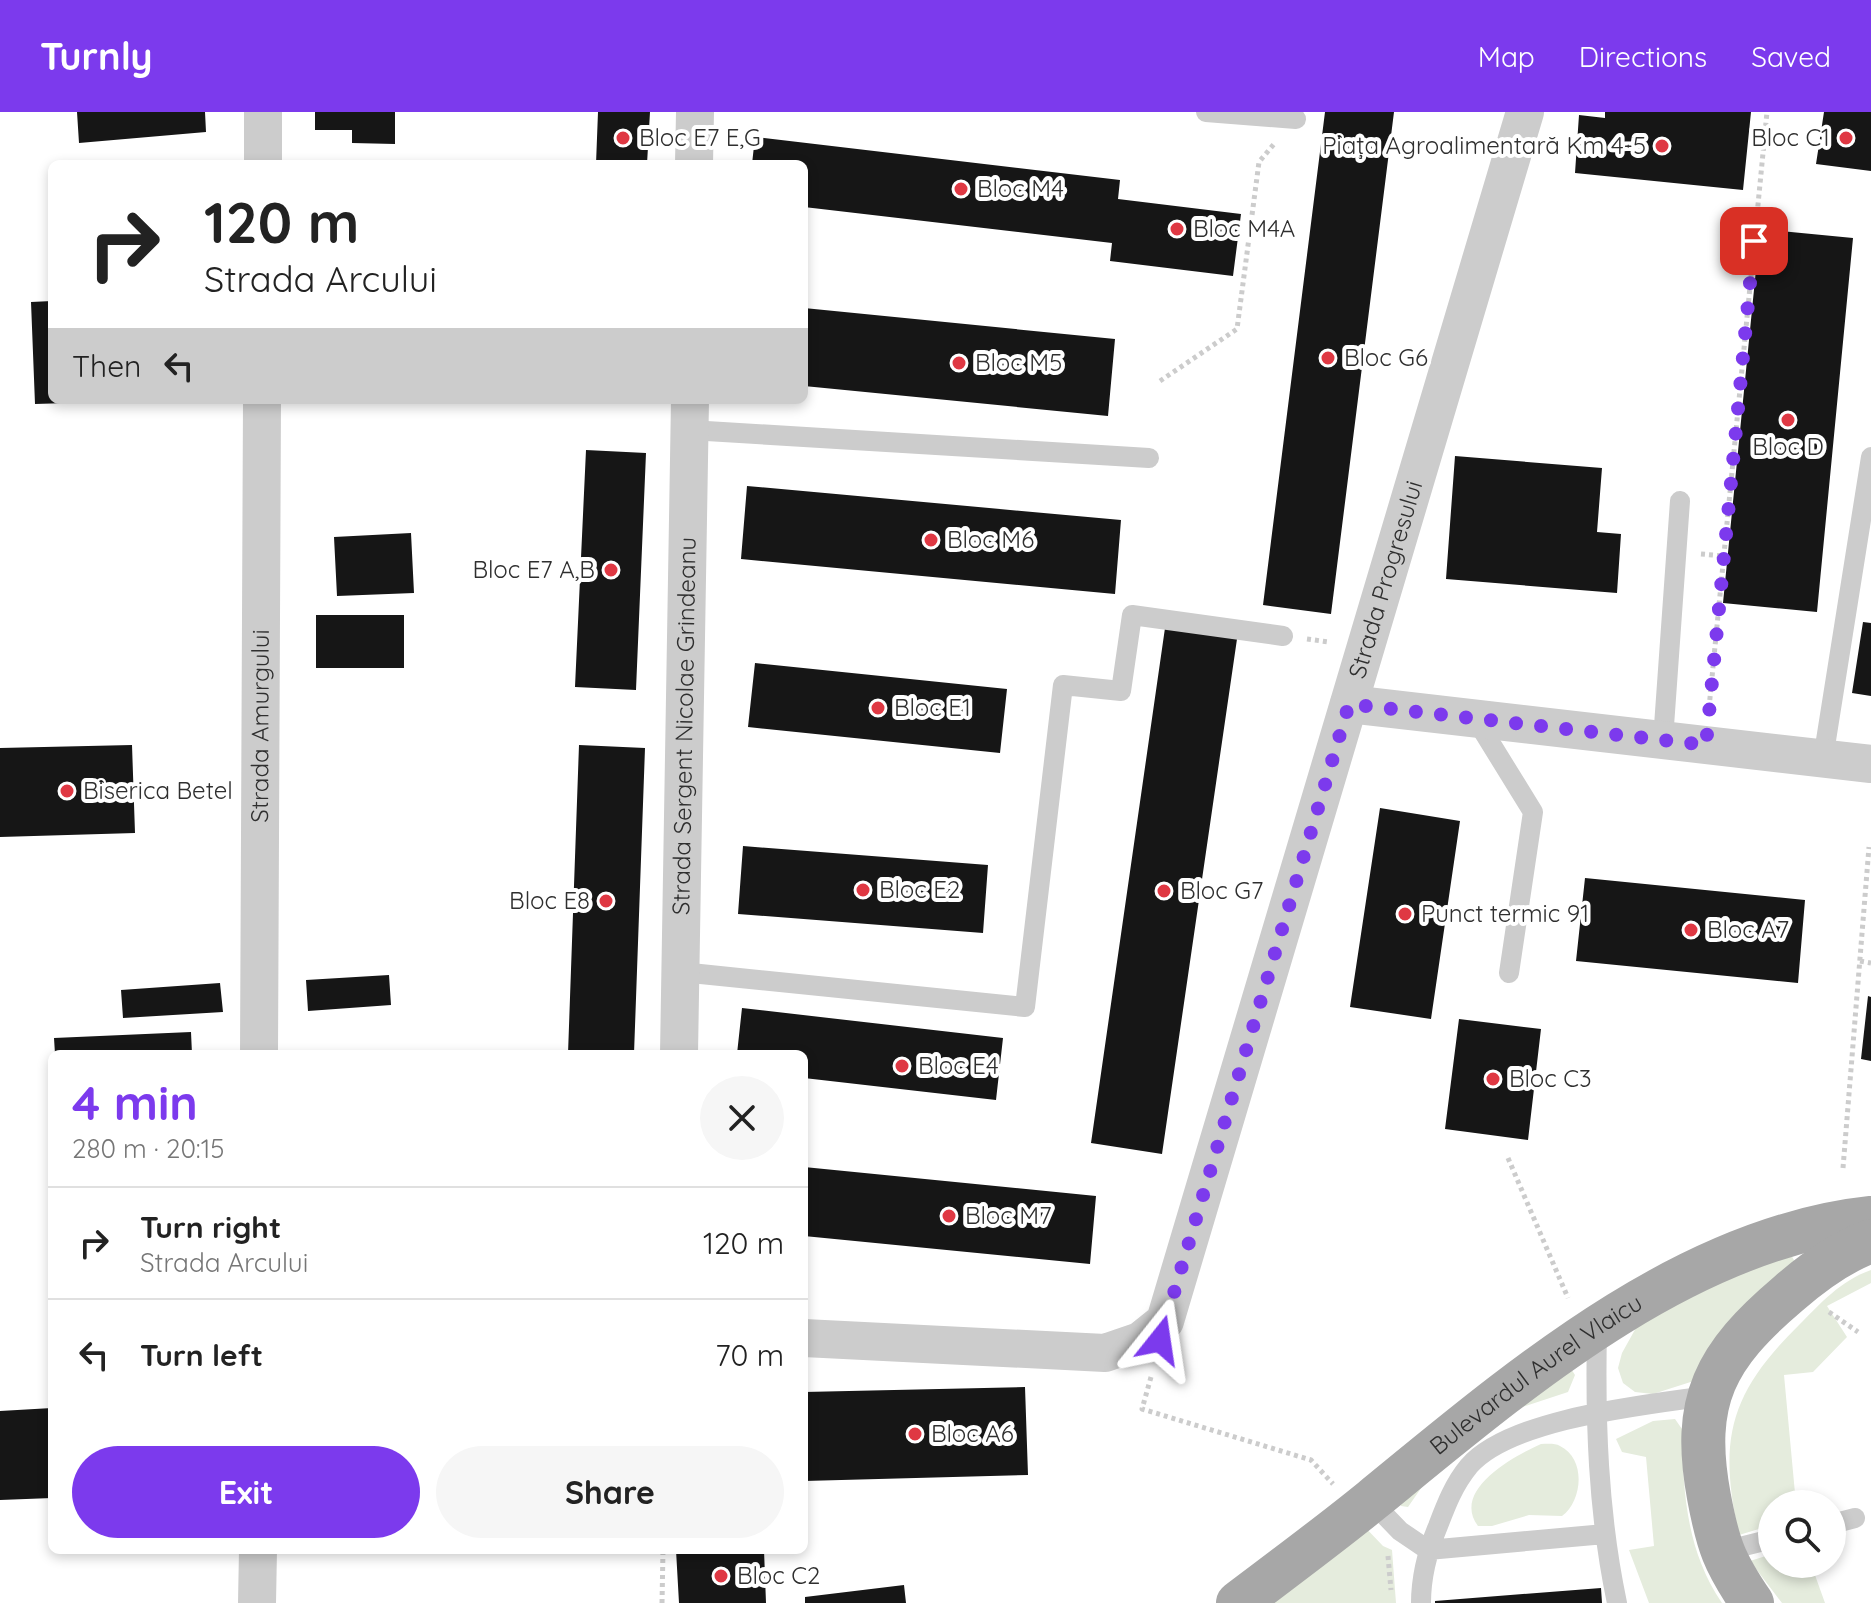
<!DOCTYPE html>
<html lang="en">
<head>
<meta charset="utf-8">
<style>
	body { margin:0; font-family:Quicksand,sans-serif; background:#f6f6f6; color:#222; height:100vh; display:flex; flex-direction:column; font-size:30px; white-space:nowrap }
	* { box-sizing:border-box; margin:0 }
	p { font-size:26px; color:#767676 }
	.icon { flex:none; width:44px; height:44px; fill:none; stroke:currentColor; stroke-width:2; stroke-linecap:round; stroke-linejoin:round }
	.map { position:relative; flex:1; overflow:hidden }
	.details { position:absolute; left:48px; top:938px; width:760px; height:504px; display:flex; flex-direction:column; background:#fff; border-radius:12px; box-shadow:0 4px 12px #0003 }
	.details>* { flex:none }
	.hud { position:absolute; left:48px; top:48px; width:760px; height:244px; border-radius:12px; box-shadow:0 4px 12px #0003; background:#fff; color:#222; overflow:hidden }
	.controls { position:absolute; left:1758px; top:1378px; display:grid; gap:16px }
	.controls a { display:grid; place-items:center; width:88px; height:88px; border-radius:50%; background:#fff; box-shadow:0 4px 12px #0003; font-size:40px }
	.pin { position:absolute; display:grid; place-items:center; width:68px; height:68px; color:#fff; margin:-34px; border-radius:16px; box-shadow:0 4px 12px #0006 }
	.me { position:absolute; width:88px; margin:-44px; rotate:15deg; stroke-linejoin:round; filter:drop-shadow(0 0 6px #0008) }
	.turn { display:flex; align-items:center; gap:28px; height:168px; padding:0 24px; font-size:36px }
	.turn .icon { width:104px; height:104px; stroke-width:2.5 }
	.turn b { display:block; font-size:56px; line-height:68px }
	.then { display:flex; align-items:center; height:76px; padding:0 24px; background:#0003; gap:16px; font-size:30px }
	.round { display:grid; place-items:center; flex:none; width:84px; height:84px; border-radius:42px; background:#f6f6f6 }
	.head { display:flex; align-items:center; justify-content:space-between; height:136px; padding:0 24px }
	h1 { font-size:48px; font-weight:700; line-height:60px; color:#7c3aed }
	.primary-button { display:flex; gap:16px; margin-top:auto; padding:16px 24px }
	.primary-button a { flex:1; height:92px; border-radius:48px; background:#7c3aed; color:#fff; font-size:32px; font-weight:700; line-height:92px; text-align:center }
	.primary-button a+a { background:#f6f6f6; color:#222 }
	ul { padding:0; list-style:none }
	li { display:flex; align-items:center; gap:24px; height:112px; padding:0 24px; border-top:2px solid #e0e0e0 }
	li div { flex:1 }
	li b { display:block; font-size:30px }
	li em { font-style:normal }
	header { display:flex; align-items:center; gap:48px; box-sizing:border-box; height:112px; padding:0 40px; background:#7c3aed; color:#fff }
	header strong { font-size:38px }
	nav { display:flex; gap:44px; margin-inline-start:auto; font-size:28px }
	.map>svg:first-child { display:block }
	.green { fill:#e5ecdd }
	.building { fill:#161616 }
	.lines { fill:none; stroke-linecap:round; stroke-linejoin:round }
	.path { stroke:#ccc; stroke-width:5; stroke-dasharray:4 4; stroke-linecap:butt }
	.service { stroke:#ccc; stroke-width:20 }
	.minor { stroke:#ccc; stroke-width:38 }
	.primary { stroke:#a7a7a7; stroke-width:44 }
	.route { stroke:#7c3aed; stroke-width:14; stroke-dasharray:0 25.2 }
	.poi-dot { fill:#df3843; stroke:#fff; stroke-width:3 }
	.labels { text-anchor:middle; stroke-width:8; stroke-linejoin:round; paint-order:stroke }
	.poi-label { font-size:24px; fill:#2f2f2f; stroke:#fff; text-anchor:start }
	.street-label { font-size:24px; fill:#2f2f2f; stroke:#fff }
</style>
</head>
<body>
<header>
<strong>Turnly</strong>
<nav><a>Map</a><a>Directions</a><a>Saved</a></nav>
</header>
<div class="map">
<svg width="1871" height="1491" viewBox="0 0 1871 1491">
	<rect width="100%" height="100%" fill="#fff"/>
	<path class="green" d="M 1788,1137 L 1796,1152 L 1700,1267 L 1653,1282 L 1635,1280 L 1623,1271 L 1618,1256 L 1622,1241 L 1642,1205 Z
		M 1871,1158 L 1871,1171 L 1827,1194 L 1847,1225 L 1813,1260 L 1784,1263 L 1796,1392 L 1772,1392 L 1772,1413 L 1739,1423 C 1718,1328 1729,1282 1799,1213 C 1821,1191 1840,1169 1871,1158 Z
		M 1568,1252 L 1575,1263 L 1568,1280 L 1504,1301 L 1426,1369 L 1408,1395 L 1401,1394 L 1397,1386 L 1399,1378 L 1475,1314 Z
		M 1675,1307 L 1682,1317 C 1683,1380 1686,1438 1722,1491 L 1649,1491 L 1629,1438 L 1654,1434 L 1646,1345 L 1622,1340 L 1616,1327 L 1653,1309 Z
		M 1541,1332 C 1547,1332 1555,1331 1560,1334 C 1587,1347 1582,1390 1562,1404 L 1529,1403 L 1492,1414 L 1478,1414 C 1451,1378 1514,1344 1541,1332 Z
		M 1361,1411 L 1383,1434 L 1392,1438 L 1396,1491 L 1257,1491 Z
		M 1772,1442 L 1772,1452 L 1811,1452 L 1825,1491 L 1782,1491 L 1750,1449 Z"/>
	<path class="building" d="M 77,0 L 205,0 L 206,20 L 79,31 Z
		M 315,0 L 395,0 L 395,32 L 352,31 L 352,18 L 315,18 Z
		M 598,0 L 650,0 L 647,52 L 596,52 Z
		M 1325,0 L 1394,0 L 1331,502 L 1263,493 Z
		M 1605,0 L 1751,0 L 1743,78 L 1575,61 L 1579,3 L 1605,6 Z
		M 1824,0 L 1871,0 L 1871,59 L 1816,52 Z
		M 755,25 L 1120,68 L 1118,87 L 1241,102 L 1233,164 L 1110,149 L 1112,131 L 804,95 L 804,52 L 752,52 Z
		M 1760,117 L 1853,126 L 1817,500 L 1723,491 Z
		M 52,189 L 52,288 L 68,291 L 35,292 L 31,190 Z
		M 804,196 L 1115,227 L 1108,304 L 804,274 Z
		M 586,338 L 646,341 L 636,578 L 575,575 Z
		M 1455,344 L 1602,356 L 1597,420 L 1621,422 L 1617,481 L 1446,467 Z
		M 747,374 L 1121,408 L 1115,482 L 741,447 Z
		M 411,421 L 414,481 L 337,484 L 334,425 Z
		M 316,503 L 404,503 L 404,556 L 316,556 Z
		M 1863,510 L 1871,511 L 1871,584 L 1852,581 Z
		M 1165,516 L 1237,527 L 1162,1042 L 1091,1031 Z
		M 755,551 L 1007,577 L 1000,641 L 748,615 Z
		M 132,633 L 135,721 L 0,725 L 0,636 Z
		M 579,633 L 645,636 L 634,942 L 568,942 Z
		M 1380,696 L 1460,709 L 1431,907 L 1350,895 Z
		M 743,734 L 988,753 L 983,821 L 738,802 Z
		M 1585,766 L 1805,788 L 1798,871 L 1576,849 Z
		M 389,863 L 391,893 L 308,899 L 306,868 Z
		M 220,871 L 223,900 L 123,906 L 121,878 Z
		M 1868,884 L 1871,885 L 1871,949 L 1861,947 Z
		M 742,896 L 1003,926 L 996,988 L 804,966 L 804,942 L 737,942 Z
		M 1459,907 L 1541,917 L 1528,1028 L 1445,1017 Z
		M 191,920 L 192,942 L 55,942 L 54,926 Z
		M 407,939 L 407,942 L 386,942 L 386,940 Z
		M 804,1055 L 1096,1084 L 1090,1152 L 804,1124 Z
		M 1025,1275 L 1028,1363 L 804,1369 L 804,1280 Z
		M 52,1296 L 52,1386 L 0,1388 L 0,1299 Z
		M 676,1438 L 764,1438 L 766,1491 L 679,1491 Z
		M 904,1473 L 906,1491 L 805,1491 L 805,1485 Z
		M 1601,1476 L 1602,1491 L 1435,1491 L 1435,1489 Z"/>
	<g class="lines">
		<path class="path" d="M 1733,127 L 1754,129
			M 1160,269 L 1237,217 L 1259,50 L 1274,32
			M 1701,442 L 1724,444
			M 1307,527 L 1329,530
			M 1709,596 L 1767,0
			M 1860,849 L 1871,851
			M 1508,1046 L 1568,1186
			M 1843,1056 L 1869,735
			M 1829,1200 L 1858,1220
			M 1151,1265 L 1142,1297 L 1311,1348 L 1333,1372
			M 1388,1444 L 1391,1478
			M 662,1491 L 663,1438"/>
		<path class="service" d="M 1206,0 L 1296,7
			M 690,318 L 1149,346
			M 1475,606 L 1533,700 L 1509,861
			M 1663,628 L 1680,389
			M 1823,647 L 1871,345
			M 681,860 L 1025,895 L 1063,573 L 1121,579 L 1132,503 L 1283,524
			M 1597,1217 C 1595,1309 1598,1401 1617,1491
			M 1371,1389 L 1400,1419 L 1428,1438 L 1605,1422
			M 1832,1412 L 1855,1406
			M 1720,1440 L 1772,1427
			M 1421,1491 C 1421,1464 1428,1438 1438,1414 C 1446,1393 1454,1372 1469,1354 C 1511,1306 1646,1293 1707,1284"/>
		<g class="minor">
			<path d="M 263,52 L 263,0"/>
			<path d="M 694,52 L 695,0"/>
			<path d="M 1349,592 L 1871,652"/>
			<path id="s1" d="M 259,942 L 262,288"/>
			<path id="s2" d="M 679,942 L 690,288"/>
			<path id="s3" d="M 804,1226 L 1105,1241 L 1140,1229 L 1165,1209 L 1525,0"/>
			<path d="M 257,1491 L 258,1438"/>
		</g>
		<g class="primary">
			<path id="s4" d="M 1238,1491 C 1283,1457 1329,1423 1372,1388 C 1514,1272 1682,1126 1871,1106"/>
			<path d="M 1752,1491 C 1724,1450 1718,1433 1709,1385 C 1691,1288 1715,1244 1788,1182 C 1812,1161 1841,1140 1871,1129"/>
		</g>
	</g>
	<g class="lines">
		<path class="route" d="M 1160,1228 L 1349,592 L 1706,633 L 1754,129"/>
	</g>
	<g class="poi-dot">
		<circle cx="623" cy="26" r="8"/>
		<circle cx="1846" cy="26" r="8"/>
		<circle cx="1662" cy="34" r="8"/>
		<circle cx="961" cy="77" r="8"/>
		<circle cx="1177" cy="117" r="8"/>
		<circle cx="1328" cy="246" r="8"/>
		<circle cx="959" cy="251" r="8"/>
		<circle cx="1788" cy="308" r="8"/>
		<circle cx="931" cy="428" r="8"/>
		<circle cx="611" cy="458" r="8"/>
		<circle cx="878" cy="596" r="8"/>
		<circle cx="67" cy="679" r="8"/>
		<circle cx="863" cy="778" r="8"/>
		<circle cx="1164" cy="779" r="8"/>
		<circle cx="606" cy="789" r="8"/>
		<circle cx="1405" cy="802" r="8"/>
		<circle cx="1691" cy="818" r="8"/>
		<circle cx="902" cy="954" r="8"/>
		<circle cx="1493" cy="967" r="8"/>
		<circle cx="949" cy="1104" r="8"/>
		<circle cx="915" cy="1322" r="8"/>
		<circle cx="721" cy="1464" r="8"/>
	</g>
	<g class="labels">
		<g class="poi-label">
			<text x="639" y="34">Bloc E7 E,G</text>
			<text x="1830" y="34" text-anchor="end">Bloc C1</text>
			<text x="1646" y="42" text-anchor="end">Piața Agroalimentară Km 4-5</text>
			<text x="977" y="85">Bloc M4</text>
			<text x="1193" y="125">Bloc M4A</text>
			<text x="1344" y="254">Bloc G6</text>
			<text x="975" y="259">Bloc M5</text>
			<text x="1788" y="343" text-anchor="middle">Bloc D</text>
			<text x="947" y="436">Bloc M6</text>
			<text x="595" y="466" text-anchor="end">Bloc E7 A,B</text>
			<text x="894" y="604">Bloc E1</text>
			<text x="83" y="687">Biserica Betel</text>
			<text x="879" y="786">Bloc E2</text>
			<text x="1180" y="787">Bloc G7</text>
			<text x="590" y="797" text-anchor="end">Bloc E8</text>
			<text x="1421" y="810">Punct termic 91</text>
			<text x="1707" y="826">Bloc A7</text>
			<text x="918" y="962">Bloc E4</text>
			<text x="1509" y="975">Bloc C3</text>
			<text x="965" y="1112">Bloc M7</text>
			<text x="931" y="1330">Bloc A6</text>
			<text x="737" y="1472">Bloc C2</text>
		</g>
		<g class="street-label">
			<text dy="8" stroke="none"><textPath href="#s3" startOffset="1144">Strada Progresului</textPath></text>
			<text dy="8" stroke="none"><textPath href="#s1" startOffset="328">Strada Amurgului</textPath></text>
			<text dy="8" stroke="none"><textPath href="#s2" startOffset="328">Strada Sergent Nicolae Grindeanu</textPath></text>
			<text dy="8" stroke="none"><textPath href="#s4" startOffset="376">Bulevardul Aurel Vlaicu</textPath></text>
		</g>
	</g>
</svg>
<div class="controls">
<a><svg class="icon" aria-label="search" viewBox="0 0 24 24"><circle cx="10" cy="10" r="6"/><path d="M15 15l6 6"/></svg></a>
</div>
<div class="pin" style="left:1754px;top:129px;background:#d93025"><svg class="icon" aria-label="arrive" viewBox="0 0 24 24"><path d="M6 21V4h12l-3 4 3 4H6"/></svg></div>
<svg class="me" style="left:1160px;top:1228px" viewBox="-20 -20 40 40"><path d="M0-17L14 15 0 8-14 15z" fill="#7c3aed" stroke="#fff" stroke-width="4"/></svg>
<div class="hud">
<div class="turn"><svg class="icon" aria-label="right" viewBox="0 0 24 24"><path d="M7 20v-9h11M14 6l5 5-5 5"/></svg><div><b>120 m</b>Strada Arcului</div></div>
<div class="then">Then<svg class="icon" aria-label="left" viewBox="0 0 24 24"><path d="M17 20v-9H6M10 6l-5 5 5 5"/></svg></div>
</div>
<section class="details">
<div class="head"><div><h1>4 min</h1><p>280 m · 20:15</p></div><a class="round"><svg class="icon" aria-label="close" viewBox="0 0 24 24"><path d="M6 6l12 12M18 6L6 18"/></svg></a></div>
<ul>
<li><svg class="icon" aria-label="right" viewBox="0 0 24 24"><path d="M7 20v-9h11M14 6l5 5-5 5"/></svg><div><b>Turn right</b><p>Strada Arcului</p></div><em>120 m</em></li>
<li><svg class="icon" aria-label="left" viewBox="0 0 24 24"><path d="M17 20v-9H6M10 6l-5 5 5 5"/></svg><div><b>Turn left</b></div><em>70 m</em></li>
</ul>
<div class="primary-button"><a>Exit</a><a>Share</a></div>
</section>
</div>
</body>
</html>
